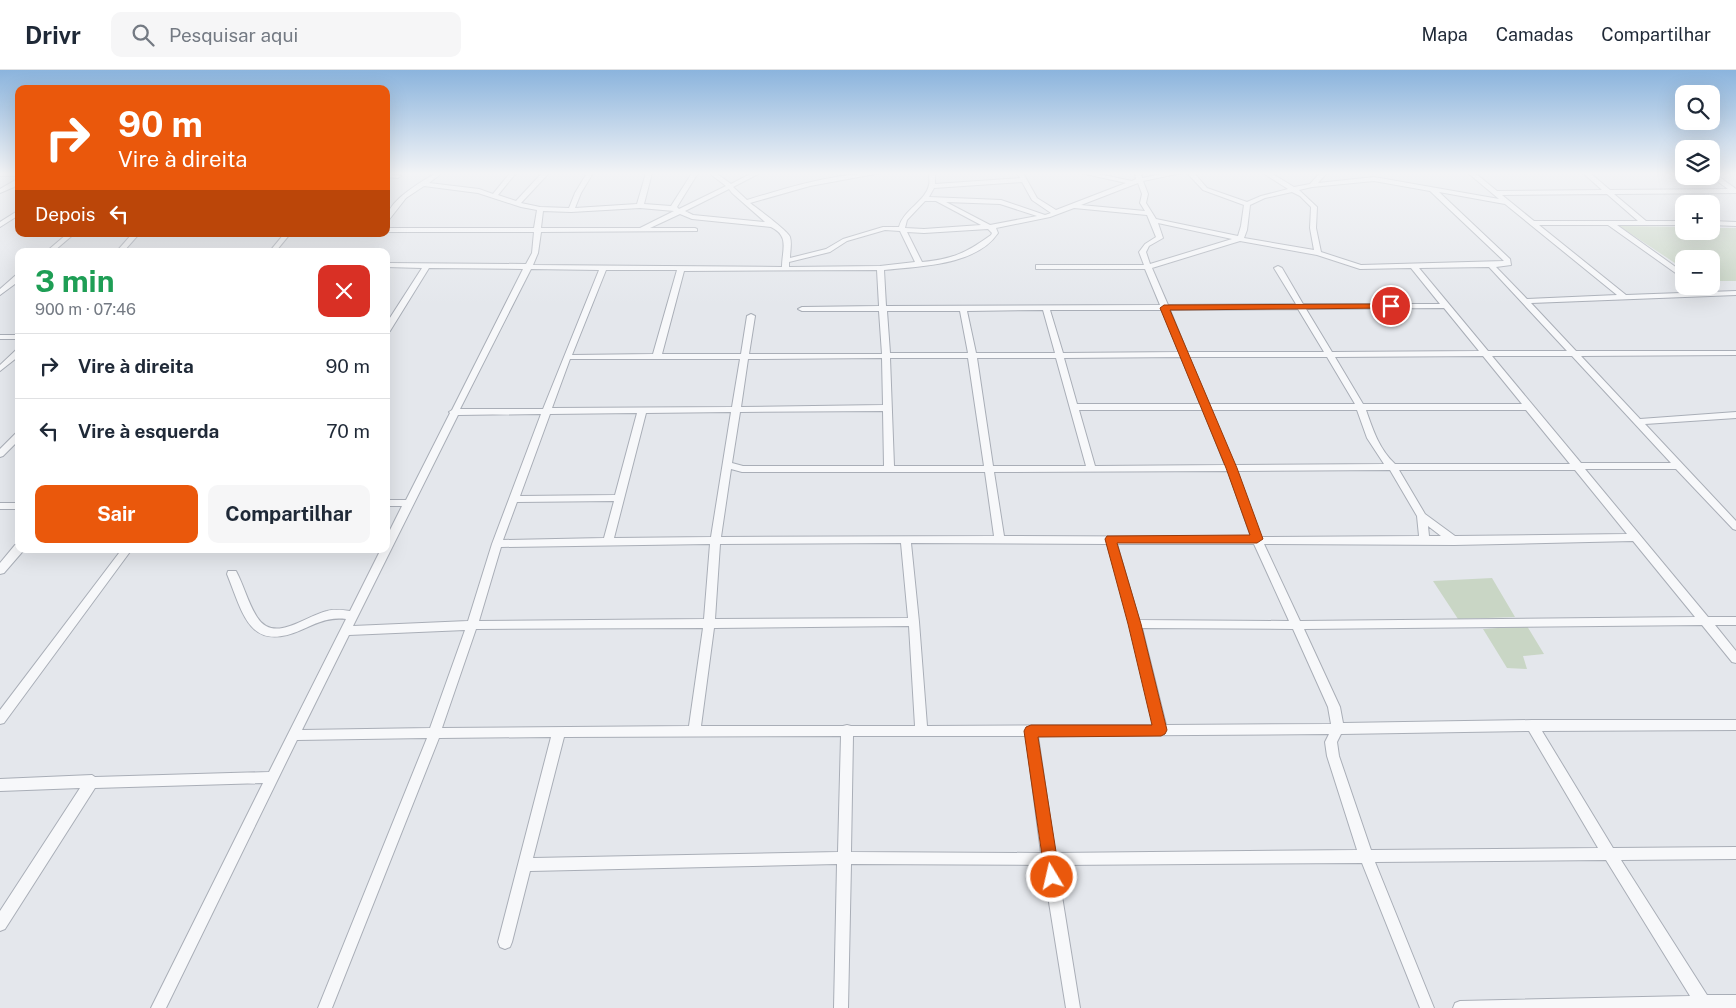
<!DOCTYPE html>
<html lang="pt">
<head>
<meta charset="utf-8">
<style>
	body { margin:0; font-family:"Public Sans",sans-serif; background:#f6f6f7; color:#1f2937; height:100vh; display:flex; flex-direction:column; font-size:19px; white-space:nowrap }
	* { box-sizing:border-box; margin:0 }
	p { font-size:16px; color:#747a83 }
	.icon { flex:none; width:28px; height:28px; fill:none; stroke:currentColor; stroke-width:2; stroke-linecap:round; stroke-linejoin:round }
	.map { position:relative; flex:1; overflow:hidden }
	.sheet { position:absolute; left:15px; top:178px; width:375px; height:305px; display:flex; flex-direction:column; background:#fff; border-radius:10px; box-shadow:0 5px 20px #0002 }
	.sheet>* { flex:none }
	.banner { position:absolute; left:15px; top:15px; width:375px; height:152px; border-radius:10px; box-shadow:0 5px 20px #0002; background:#ea580c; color:#fff; overflow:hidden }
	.buttons { position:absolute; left:1675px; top:15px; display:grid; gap:10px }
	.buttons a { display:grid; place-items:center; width:45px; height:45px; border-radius:10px; background:#fff; box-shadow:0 5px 20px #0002; font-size:25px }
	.pin { position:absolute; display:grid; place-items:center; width:42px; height:42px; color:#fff; margin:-21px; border:2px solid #fff; border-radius:50%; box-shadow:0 1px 5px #0007 }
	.me { position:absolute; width:55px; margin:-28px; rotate:351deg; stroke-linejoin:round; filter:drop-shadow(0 0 4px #0008) }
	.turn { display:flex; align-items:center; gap:18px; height:105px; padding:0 20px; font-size:22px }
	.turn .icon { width:65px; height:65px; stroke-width:2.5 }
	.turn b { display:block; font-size:35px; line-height:42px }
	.then { display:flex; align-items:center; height:48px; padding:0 20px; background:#0003; gap:10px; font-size:19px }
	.round { display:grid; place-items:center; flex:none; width:52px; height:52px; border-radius:10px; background:#f6f6f7 }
	.headline { display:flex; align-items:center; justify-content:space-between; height:85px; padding:0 20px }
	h1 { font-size:30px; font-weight:700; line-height:38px; color:#1e9e55 }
	.cta { display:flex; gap:10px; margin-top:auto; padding:10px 20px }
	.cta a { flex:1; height:58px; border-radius:10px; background:#ea580c; color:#fff; font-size:20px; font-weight:700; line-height:58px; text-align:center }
	.cta a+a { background:#f6f6f7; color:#1f2937 }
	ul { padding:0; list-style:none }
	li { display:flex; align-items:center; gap:15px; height:65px; padding:0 20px; border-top:1px solid #e0e1e3 }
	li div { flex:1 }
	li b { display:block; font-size:19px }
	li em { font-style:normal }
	header { display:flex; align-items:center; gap:30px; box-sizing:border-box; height:70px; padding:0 25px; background:#fff; border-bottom:1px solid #e0e1e3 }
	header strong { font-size:24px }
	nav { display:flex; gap:28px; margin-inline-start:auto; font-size:18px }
	.search { width:350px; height:45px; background:#f6f6f7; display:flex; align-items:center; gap:12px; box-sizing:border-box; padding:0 18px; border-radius:10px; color:#747a83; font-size:19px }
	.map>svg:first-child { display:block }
	.green { fill:#c9d6c5 }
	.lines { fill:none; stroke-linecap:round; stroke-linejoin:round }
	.minor-casing { stroke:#a9aeb7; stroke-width:2 }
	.minor { fill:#f7f8fa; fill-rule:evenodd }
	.route { fill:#ea580c; stroke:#983908 }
</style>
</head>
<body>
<header>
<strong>Drivr</strong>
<div class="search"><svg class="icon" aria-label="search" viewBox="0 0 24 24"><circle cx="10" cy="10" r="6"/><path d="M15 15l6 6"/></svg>Pesquisar aqui</div>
<nav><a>Mapa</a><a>Camadas</a><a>Compartilhar</a></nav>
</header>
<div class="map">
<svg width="1736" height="938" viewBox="0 0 1736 938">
	<rect width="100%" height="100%" fill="#e4e7ec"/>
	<path class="green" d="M 1619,156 L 1684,157 L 1684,161 L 1711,161 L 1711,158 L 1736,158 L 1736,211 L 1711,211 L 1711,189 L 1684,189 L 1684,199 Z
		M 1492,508 L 1515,547 L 1458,549 L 1433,511 Z
		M 1527,556 L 1544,584 L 1523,586 L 1527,599 L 1507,598 L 1483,559 Z"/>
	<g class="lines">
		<defs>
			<path id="minor" d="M 0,103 L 19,103 L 19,106 L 0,106 Z
				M 386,103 L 401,106 L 398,108 L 386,107 Z
				M 435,103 L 442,103 L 429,113 L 479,119 L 493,124 L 510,103 L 516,103 L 498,125 L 516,131 L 542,103 L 549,103 L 521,133 L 540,137 L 569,138 L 575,123 L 587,103 L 593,103 L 581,123 L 575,138 L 637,134 L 646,103 L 652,103 L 644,134 L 671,136 L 692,103 L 698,103 L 677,137 L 679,139 L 726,116 L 709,103 L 716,103 L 731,114 L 752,103 L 760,103 L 733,117 L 747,130 C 790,117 834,103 880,103 L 810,116 L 750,133 C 758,139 788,161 790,167 C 792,174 790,181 790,188 L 826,179 L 843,169 L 883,157 L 899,157 C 903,140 926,131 929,115 C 930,112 929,107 929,103 L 935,103 L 935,114 L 1020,108 L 1017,103 L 1023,103 L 1037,128 L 1056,140 L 1126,113 L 1081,103 L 1094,103 L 1132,111 L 1136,109 L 1135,103 L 1141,103 L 1142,108 L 1167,103 L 1181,103 L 1143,111 L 1148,124 L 1146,133 L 1156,149 L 1238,166 L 1241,156 L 1244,135 L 1203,120 L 1187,103 L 1194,103 L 1207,118 L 1247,132 L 1261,126 L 1288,119 L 1263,103 L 1271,103 L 1294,117 L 1310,114 L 1320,103 L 1327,103 L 1318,113 L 1374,107 L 1499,129 L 1468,103 L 1475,103 L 1497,121 L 1602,120 L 1583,103 L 1590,103 L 1610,120 L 1728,119 L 1710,106 L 1711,103 L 1714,103 L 1736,119 L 1736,123 L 1614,124 L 1646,151 L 1684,151 L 1684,155 L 1617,155 L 1684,203 L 1684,209 L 1608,155 L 1539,155 L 1626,225 L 1736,221 L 1736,225 L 1531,233 L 1576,281 L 1736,281 L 1736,285 L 1581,286 L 1640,349 L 1736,342 L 1736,348 L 1645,354 L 1736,451 L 1736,460 L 1733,459 L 1676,399 L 1585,399 L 1708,547 L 1736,547 L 1736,555 L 1715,555 L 1736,581 L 1736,593 L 1732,592 L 1702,555 L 1304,559 L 1340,637 L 1343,653 L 1532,650 L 1736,650 L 1736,660 L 1542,661 L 1613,778 L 1736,777 L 1736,789 L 1621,790 L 1707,925 L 1736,925 L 1736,938 L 1453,938 L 1455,933 L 1460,931 L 1690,926 L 1606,790 L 1375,792 L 1434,938 L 1420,938 L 1362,793 L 1057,795 L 1080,938 L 1066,938 L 1043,795 L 851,794 L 848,938 L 834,938 L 837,794 L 530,801 L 512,872 L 510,877 L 505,879 L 500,877 L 498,872 L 551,667 L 439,668 L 332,938 L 318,938 L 427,668 L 297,670 L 166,938 L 151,938 L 263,713 L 95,718 L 5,859 L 0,861 L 0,841 L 80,718 L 0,721 L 0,709 L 92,705 L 95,707 L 269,702 L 346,549 C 327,547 318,553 301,560 C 249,583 243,543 227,504 L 228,501 L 236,501 C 244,516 248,533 257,547 C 274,574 305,546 327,541 C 334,539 342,540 350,541 L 381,479 L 386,479 L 386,468 L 402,436 L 386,436 L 386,430 L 406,430 L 450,343 L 449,342 L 452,340 L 523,199 L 429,198 L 390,261 L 386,263 L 386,254 L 422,198 L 386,197 L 386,193 L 526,194 L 532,183 L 534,162 L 386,162 L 386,158 L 534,158 L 537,140 L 521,137 L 478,123 L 424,116 L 406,128 L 388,151 L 386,152 C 386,131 419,114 435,103 ZM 1374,111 L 1430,121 L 1504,191 L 1361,195 L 1321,182 L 1316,158 L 1317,137 L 1299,120 L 1312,117 ZM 1022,112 L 1032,130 L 1051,143 L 1045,145 L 1001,130 L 929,127 L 934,118 ZM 1138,113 L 1142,124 L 1140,133 L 1145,141 L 1081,135 ZM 729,119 L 732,123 L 765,152 L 693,145 L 685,141 ZM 1292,122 L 1300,126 L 1311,137 L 1310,158 L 1314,180 L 1244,168 L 1247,160 L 1250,135 L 1265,128 ZM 1439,122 L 1505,134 L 1617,225 L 1527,229 L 1496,197 L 1511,195 L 1510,189 ZM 1607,124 L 1638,151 L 1534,151 L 1502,125 ZM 925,131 L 936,131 L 981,155 L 924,159 L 905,158 L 907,150 ZM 946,132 L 1000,134 L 1037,146 L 990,155 ZM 640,138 L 674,141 L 640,158 L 541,158 L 543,141 L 571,142 ZM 1074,138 L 1147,145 L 1156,167 L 1145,174 L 1139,182 L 1144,195 L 1036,195 L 1036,199 L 1145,199 L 1160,235 L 886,236 L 884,200 C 919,196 976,196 998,163 L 996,158 L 1050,147 ZM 680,144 L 692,149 L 771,157 C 790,166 782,180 782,197 L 533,195 L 538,183 L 541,162 L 697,161 L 697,159 L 695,158 L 650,158 ZM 1158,153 L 1232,169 L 1150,194 L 1146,182 L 1149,176 L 1163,168 ZM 988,159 L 992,163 L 991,165 C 966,183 953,189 922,192 L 907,162 L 924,163 ZM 885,160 L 900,161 L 915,192 L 880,196 L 789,197 L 789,192 L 830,182 L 847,171 ZM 1240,171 L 1317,185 L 1360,199 L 1411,198 L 1440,234 L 1303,234 L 1282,198 L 1278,196 L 1274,198 L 1296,234 L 1168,235 L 1152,198 ZM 1489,197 L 1567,281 L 1488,281 L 1419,198 ZM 531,199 L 599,200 L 543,339 L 460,339 ZM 606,200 L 677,200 L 653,284 L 572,285 ZM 877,200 L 879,236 L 802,237 L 798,239 L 802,241 L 879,241 L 882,284 L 749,284 L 755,246 L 751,244 L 747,246 L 741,284 L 662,284 L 684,201 ZM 1444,238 L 1479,281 L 1332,282 L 1306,239 ZM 1298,239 L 1324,282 L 1187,282 L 1170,240 ZM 1043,240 L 1055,283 L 976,283 L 967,241 ZM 1050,240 L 1162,240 L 1179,282 L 1063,283 ZM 887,241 L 960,241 L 968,283 L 890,283 ZM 1483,286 L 1522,334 L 1363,334 L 1335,287 ZM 1492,286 L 1572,286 L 1671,393 L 1581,393 ZM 1181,287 L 1200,334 L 1077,334 L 1064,288 ZM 1189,287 L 1327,287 L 1355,334 L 1209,334 ZM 882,288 L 883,335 L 741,337 L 748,289 ZM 890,288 L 968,288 L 984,396 L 894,396 ZM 977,288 L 1056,288 L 1086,396 L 993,396 ZM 570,289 L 740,289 L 732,337 L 552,338 ZM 1079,340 L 1203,340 L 1225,395 L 1095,396 ZM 1211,340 L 1357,340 L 1367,368 L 1384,394 L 1234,395 ZM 1366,340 L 1526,340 L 1570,394 L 1395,394 C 1379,379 1373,360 1366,340 ZM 883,341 L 884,396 L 743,396 L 732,393 L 740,342 ZM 731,342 L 711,467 L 614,468 L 646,343 ZM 637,343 L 615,425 L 520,426 L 550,344 ZM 541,344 L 492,474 L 468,551 L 353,556 L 458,345 ZM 731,399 L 742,402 L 985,402 L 994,466 L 721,467 ZM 1390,400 L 1417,446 L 1419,466 L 1261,467 L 1237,401 ZM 1399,400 L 1575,400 L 1627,464 L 1455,466 L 1425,444 ZM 1228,401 L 1251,467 L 1004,466 L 994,402 ZM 614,431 L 604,468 L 503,470 L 517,432 ZM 1428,456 L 1441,466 L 1429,466 ZM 1633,471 L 1695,547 L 1300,551 L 1264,474 L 1454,475 ZM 901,473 L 908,548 L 715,549 L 720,474 ZM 911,473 L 1107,474 L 1130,554 L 1154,655 L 927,656 L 919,552 ZM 710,474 L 704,549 L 479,551 L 501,477 ZM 1117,474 L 1254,474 L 1289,551 L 1139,550 ZM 909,556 L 915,656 L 851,656 L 847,655 L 843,656 L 701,656 L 714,558 ZM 703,558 L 689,656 L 442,658 L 476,559 ZM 1142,558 L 1293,559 L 1328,637 L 1331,654 L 1166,655 ZM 465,560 L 430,658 L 302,660 L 349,565 ZM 1529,661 L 1598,778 L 1371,780 L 1339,686 L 1337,672 L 1341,664 ZM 1329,664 L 1325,672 L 1327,686 L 1357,780 L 1055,783 L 1038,666 ZM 841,666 L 838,782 L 533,788 L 564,667 ZM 853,666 L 1026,666 L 1041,783 L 851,782 Z
				M 19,108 L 19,113 L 14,117 L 0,123 L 0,119 Z
				M 19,140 L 19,145 L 0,157 L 0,152 Z
				M 1711,151 L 1736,152 L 1736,156 L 1711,155 Z
				M 67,164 L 74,164 L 54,181 L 47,181 Z
				M 132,164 L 139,164 L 124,181 L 117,181 Z
				M 284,164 L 290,164 L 276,181 L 270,181 Z
				M 16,205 L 19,205 L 19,211 L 0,225 L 0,219 Z
				M 0,265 L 19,265 L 19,269 L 0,269 Z
				M 16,280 L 19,280 L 19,286 L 0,301 L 0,295 Z
				M 19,362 L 19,370 L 3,386 L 0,387 L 0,379 L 16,363 Z
				M 0,433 L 19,433 L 19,439 L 0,439 Z
				M 19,474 L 19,479 L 24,479 L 23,481 L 4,503 L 0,504 L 0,493 L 15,475 Z
				M 122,479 L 132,479 L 4,653 L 0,654 L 0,640 Z"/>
		</defs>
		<use href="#minor" class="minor-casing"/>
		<use href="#minor" class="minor"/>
	</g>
	<linearGradient id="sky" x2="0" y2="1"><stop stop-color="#8bb4dd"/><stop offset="0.44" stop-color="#f3f4f6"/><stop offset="1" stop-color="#f3f4f6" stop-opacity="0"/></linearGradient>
	<rect width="1736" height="235" fill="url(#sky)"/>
	<path class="route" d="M 1391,234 L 1396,236 L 1394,238 L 1170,240 L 1237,398 L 1263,469 L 1257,473 L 1117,473 L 1141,554 L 1167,660 L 1165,664 L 1161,666 L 1038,667 L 1060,807 L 1057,813 L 1052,815 L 1046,813 L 1024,661 L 1026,657 L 1031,655 L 1152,655 L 1128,554 L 1105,469 L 1107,466 L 1250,465 L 1226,398 L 1160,238 L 1164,235 Z"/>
</svg>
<div class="buttons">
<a><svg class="icon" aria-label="search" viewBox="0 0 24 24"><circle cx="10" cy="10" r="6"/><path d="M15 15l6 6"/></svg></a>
<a><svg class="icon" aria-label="layers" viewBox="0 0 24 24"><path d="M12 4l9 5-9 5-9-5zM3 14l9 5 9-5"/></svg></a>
<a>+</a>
<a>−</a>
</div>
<div class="pin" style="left:1391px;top:236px;background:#d93025"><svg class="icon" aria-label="arrive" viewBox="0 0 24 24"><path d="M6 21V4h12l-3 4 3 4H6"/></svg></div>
<svg class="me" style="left:1052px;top:807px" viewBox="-20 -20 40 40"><circle r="17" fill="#ea580c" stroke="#fff" stroke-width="3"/><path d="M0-11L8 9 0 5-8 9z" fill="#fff"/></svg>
<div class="banner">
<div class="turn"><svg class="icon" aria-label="right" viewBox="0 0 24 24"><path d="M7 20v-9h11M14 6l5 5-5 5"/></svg><div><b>90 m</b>Vire à direita</div></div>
<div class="then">Depois<svg class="icon" aria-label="left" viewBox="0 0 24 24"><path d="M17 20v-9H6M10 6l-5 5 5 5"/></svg></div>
</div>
<section class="sheet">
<div class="headline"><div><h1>3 min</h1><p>900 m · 07:46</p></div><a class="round" style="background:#d93025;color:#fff"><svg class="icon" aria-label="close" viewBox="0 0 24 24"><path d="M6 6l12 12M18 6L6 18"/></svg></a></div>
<ul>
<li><svg class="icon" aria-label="right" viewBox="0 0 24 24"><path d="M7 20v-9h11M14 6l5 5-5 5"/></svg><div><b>Vire à direita</b></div><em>90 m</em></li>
<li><svg class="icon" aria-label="left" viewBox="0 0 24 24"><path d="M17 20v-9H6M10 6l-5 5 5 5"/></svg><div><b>Vire à esquerda</b></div><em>70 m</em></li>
</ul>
<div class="cta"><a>Sair</a><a>Compartilhar</a></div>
</section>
</div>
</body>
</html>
